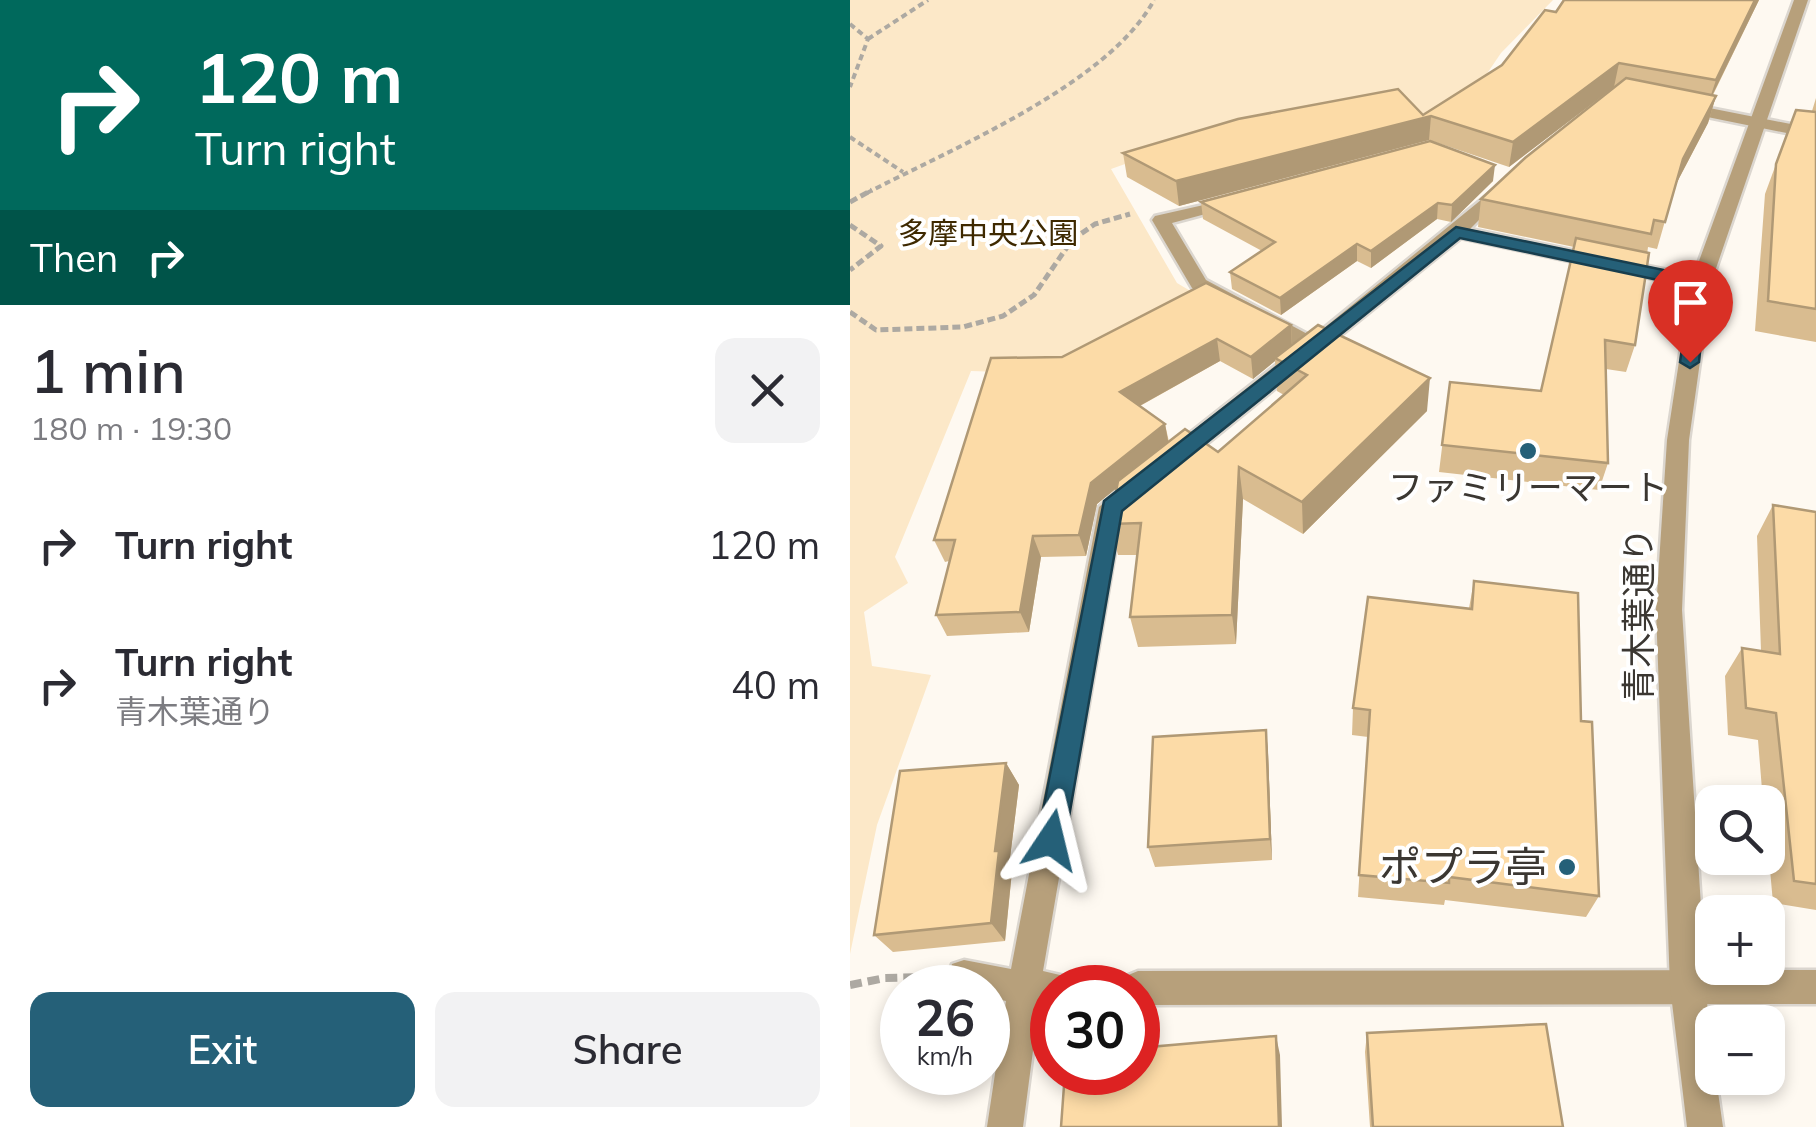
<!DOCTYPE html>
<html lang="en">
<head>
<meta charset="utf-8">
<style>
	body { margin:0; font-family:Mulish,"Noto Sans JP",sans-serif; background:#f2f2f3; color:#2b2b33; height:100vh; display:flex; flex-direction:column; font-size:38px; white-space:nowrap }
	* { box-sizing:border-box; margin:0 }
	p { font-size:32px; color:#7c7c81 }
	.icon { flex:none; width:55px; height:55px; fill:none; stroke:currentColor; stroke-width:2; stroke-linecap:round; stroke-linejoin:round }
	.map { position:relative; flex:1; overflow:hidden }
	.side { display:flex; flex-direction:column; background:#fff; width:850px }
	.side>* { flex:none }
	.hud { background:#00695c; color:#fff; overflow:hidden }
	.buttons { position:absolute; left:845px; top:785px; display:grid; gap:20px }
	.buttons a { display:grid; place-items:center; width:90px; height:90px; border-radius:20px; background:#fff; box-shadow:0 5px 15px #0003; font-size:50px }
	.speed { position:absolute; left:30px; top:965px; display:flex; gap:20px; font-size:50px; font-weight:700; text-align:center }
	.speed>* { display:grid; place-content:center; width:130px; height:130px; border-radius:50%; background:#fff; box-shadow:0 5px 15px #0003; line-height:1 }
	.speed small { font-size:25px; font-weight:400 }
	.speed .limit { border:15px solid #d22; background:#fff; color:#111 }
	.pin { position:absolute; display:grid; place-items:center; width:85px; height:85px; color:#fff; margin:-102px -42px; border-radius:50% 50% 50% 0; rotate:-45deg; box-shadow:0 0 10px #0007 }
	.pin .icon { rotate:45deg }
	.me { position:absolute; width:110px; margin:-55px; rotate:10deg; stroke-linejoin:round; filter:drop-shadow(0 0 8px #0008) }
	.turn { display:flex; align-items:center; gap:35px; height:210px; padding:0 30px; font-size:45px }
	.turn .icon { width:130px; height:130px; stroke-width:2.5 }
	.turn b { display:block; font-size:70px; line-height:85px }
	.then { display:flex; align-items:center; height:95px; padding:0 30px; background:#0003; gap:20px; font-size:38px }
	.round { display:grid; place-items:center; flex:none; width:105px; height:105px; border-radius:20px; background:#f2f2f3 }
	.summary { display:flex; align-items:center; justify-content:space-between; height:170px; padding:0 30px }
	h1 { font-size:60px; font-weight:600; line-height:75px }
	.button { display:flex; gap:20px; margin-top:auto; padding:20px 30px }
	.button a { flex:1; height:115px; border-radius:20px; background:#256078; color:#fff; font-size:40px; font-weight:600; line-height:115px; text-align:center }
	.button a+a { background:#f2f2f3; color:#2b2b33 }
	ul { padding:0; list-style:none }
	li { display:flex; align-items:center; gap:30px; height:140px; padding:0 30px }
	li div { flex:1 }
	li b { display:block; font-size:38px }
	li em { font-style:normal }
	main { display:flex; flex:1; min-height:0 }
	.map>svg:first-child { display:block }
	.green { fill:#fce8c8 }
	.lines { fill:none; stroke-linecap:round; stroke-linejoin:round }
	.minor-casing { stroke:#dbd6cf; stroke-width:5 }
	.tertiary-casing { stroke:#dbd6cf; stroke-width:5 }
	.path-far2 { stroke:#ada9a2; stroke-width:4; stroke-dasharray:6 4; stroke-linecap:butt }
	.path-far1 { stroke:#ada9a2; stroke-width:5; stroke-dasharray:8 4; stroke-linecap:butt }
	.path { stroke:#ada9a2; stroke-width:8; stroke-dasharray:12 6; stroke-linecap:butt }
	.minor { fill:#b7a07b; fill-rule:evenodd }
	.tertiary { fill:#b7a07b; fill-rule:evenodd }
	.wall { fill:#d9bc90; fill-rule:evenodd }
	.shaded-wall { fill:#b09975 }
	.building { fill:#fcdba7; stroke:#b09975; stroke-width:2.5 }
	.route { fill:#256078; stroke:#183e4e; stroke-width:2.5 }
	.poi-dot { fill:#256078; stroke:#fff; stroke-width:4 }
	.labels { text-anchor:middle; stroke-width:8; stroke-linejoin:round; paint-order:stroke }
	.far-park-label { font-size:30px; fill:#3e2900; stroke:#fff }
	.poi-label { font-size:35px; fill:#3b3732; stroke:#fff }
	.street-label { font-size:35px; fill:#3b3732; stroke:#fff }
	.near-poi-label { font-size:42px; fill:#3b3732; stroke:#fff; text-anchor:end }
</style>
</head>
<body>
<main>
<section class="side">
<div class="hud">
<div class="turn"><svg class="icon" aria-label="right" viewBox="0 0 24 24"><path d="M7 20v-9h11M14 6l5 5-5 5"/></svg><div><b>120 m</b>Turn right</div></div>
<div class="then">Then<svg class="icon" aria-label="right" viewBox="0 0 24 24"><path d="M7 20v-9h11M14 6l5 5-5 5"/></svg></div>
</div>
<div class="summary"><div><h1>1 min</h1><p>180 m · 19:30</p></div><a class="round"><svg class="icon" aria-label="close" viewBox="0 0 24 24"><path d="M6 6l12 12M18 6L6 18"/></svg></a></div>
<ul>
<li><svg class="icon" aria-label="right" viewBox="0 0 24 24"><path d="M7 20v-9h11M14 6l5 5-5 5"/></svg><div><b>Turn right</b></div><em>120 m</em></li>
<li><svg class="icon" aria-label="right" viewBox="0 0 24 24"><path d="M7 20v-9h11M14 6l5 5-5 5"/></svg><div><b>Turn right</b><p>青木葉通り</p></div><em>40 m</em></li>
</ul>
<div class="button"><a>Exit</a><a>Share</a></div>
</section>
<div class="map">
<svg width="966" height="1127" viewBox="0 0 966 1127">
	<rect width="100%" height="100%" fill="#fef9f1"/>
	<path class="green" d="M 0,0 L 703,0 L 651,53 L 617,103 L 575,114 L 522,104 L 393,122 L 261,169 L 327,283 L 364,305 L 213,374 L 121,371 L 45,557 L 58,583 L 14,612 L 22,666 L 81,675 L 27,825 L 0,954 Z"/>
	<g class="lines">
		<defs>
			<path id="minor" d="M 829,102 L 966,129 L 966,139 L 823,110 L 823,104 Z
				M 653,182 L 662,187 L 620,229 L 851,277 L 861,283 L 851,289 L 611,238 L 333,463 L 317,463 L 314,457 L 317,451 L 449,347 L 342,288 L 302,220 L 305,216 L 389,197 L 389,205 L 322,223 L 356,280 L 463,337 Z
				M 289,476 L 301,485 L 272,511 L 193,971 L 214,976 L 218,988 L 202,988 L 202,1004 L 189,1005 L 173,1127 L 137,1127 L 156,1001 L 138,997 L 138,988 L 102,988 L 98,976 L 102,964 L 114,960 L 161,969 L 249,507 L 281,479 Z
				M 966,970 L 966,1004 L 288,1005 L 288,988 L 272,988 L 276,976 L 288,971 Z"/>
			<path id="tertiary" d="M 944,0 L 958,0 L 861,283 L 839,440 L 832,610 L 862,1078 L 866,1078 L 873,1127 L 837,1127 L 820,986 L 806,610 L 817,440 L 841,283 Z"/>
		</defs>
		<use href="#minor" class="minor-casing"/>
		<use href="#tertiary" class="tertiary-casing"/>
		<path class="path-far2" d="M 0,24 L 18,39 L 0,87
			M 18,39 L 78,0
			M 0,137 L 53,172
			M 17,193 C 101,149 259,84 304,0"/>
		<path class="path-far1" d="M 0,202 L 22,190
			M 0,225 L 31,246 L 0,270
			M 0,312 L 26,330 L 113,327 L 153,316 L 184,295 L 222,240 L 245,224 L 280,214"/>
		<path class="path" d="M 0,985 L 35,978 L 73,977"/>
		<use href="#minor" class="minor"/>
		<use href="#tertiary" class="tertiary"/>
	</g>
	<path class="wall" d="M 909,0 L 863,95 L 866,96 L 858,123 L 825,186 L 807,249 L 798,247 L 785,345 L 776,372 L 756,369 L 758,463 L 749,490 L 589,472 L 600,382 L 691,391 L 724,247 L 628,227 L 631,199 L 764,87 L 659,167 L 579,140 L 329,206 L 277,177 L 273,153 L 573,115 L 652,65 L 706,12 Z
		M 966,98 L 966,342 L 905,331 L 915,194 L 946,110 L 962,111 Z
		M 643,181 L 601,222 L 587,219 L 521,268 L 507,261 L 431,315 L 382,289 L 380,272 L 412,251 L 353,219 L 351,202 Z
		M 441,325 L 442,345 L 577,411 L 453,534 L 393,499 L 386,644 L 288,647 L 280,617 L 288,555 L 268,555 L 260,524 L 266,488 L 247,504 L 236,556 L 191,557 L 179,632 L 97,636 L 86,615 L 99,561 L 95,562 L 84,540 L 212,357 ZM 370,361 L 403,379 L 425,361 L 427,391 L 434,395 L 368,452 L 319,442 L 315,424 L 290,406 Z
		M 923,505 L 966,512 L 966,910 L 923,903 L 918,847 L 918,802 L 913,802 L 908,740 L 878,735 L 875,676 L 892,648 L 911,651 L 907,536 Z
		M 624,581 L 731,721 L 749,896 L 736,917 L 595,900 L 594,905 L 508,897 L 518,737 L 502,735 L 503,708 L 619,608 Z
		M 416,730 L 418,753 L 422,860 L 305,867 L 298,847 Z
		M 156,763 L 169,785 L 159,866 L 162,871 L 155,941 L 43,952 L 24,935 Z
		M 517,1033 L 713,1127 L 520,1127 L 515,1052 Z"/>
	<path class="shaded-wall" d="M 905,0 L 909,0 L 858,104 L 866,80 Z
		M 769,63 L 764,87 L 659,167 L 663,142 Z
		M 866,96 L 858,123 L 825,186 L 833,159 Z
		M 581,116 L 579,140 L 329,206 L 326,181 Z
		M 645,165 L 643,181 L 601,222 L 602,205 Z
		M 588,203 L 587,219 L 521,268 L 521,251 Z
		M 507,244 L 507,261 L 431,315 L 430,298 Z
		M 441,325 L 442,348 L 425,358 L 425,361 L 403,379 L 401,357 Z
		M 367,339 L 370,361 L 275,414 L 270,392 Z
		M 580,378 L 577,411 L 453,534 L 452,502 Z
		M 315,424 L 319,446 L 247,504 L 236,556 L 229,535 L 241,483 Z
		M 389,467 L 393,499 L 386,644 L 382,615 Z
		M 183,536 L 191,557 L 179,632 L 170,612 Z
		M 416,730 L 418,753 L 422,860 L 420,839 Z
		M 156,763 L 169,785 L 159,866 L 162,871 L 155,941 L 141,923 L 145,851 Z
		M 426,1036 L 430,1055 L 432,1127 L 429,1127 Z"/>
	<path class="building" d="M 714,0 L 905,0 L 866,80 L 769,63 L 663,142 L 581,116 L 326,181 L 273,153 L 388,119 L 548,89 L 573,115 L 652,65 L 695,10 L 706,12 Z
		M 776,78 L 866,96 L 833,159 L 815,222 L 804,220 L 801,234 L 631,199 L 675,158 Z
		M 946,110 L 966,112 L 966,309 L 918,301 L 926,164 Z
		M 580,141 L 645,165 L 602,205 L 588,203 L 521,251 L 507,244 L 430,298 L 380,272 L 425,242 L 351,202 Z
		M 726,238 L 799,253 L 785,345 L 755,340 L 758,463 L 592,445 L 600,382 L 691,391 Z
		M 356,283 L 441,325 L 401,357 L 367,339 L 270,392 L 315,424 L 241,483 L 229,535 L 183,536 L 170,612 L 86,615 L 105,540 L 84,540 L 141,358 L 212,357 Z
		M 468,325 L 580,378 L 452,502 L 389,467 L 382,615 L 280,617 L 291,523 L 260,524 L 268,481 L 335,429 L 368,452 L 457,375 L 425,358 Z
		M 923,505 L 966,512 L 966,884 L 944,881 L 926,713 L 896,708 L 892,648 L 930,654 Z
		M 624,581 L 728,593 L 731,721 L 742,722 L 749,896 L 599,877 L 599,883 L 509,875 L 520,710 L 503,708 L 518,597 L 622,609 Z
		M 416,730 L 420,839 L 298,847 L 303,737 Z
		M 156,763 L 145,851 L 149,851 L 141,923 L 24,935 L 50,771 Z
		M 696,1024 L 713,1127 L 523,1127 L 517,1033 Z
		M 426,1036 L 429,1127 L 211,1127 L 215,1072 L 288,1072 L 288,1048 Z"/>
	<path class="route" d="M 606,227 L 857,279 L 849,362 L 840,368 L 830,362 L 841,287 L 610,238 L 272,511 L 215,840 L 211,849 L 201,853 L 191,849 L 187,840 L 254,501 Z"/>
	<g class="poi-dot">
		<circle cx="678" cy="451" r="10"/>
		<circle cx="717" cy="867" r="10"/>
	</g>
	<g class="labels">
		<g class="far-park-label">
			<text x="138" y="244">多摩中央公園</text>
		</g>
		<g class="poi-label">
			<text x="678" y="500">ファミリーマート</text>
		</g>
		<g class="street-label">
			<text transform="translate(789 615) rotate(-90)" y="12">青木葉通り</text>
		</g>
		<g class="near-poi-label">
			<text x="697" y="882">ポプラ亭</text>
		</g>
	</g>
</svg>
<div class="buttons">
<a><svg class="icon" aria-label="search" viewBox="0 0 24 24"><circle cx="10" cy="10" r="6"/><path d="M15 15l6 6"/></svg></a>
<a>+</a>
<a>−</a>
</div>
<div class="speed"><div>26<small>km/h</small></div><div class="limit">30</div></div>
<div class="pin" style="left:840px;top:362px;background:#d93025"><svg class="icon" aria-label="arrive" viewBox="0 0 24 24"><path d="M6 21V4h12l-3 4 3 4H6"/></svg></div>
<svg class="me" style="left:201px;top:840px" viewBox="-20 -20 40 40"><path d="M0-17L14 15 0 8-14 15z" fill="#256078" stroke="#fff" stroke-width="4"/></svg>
</div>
</main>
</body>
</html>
